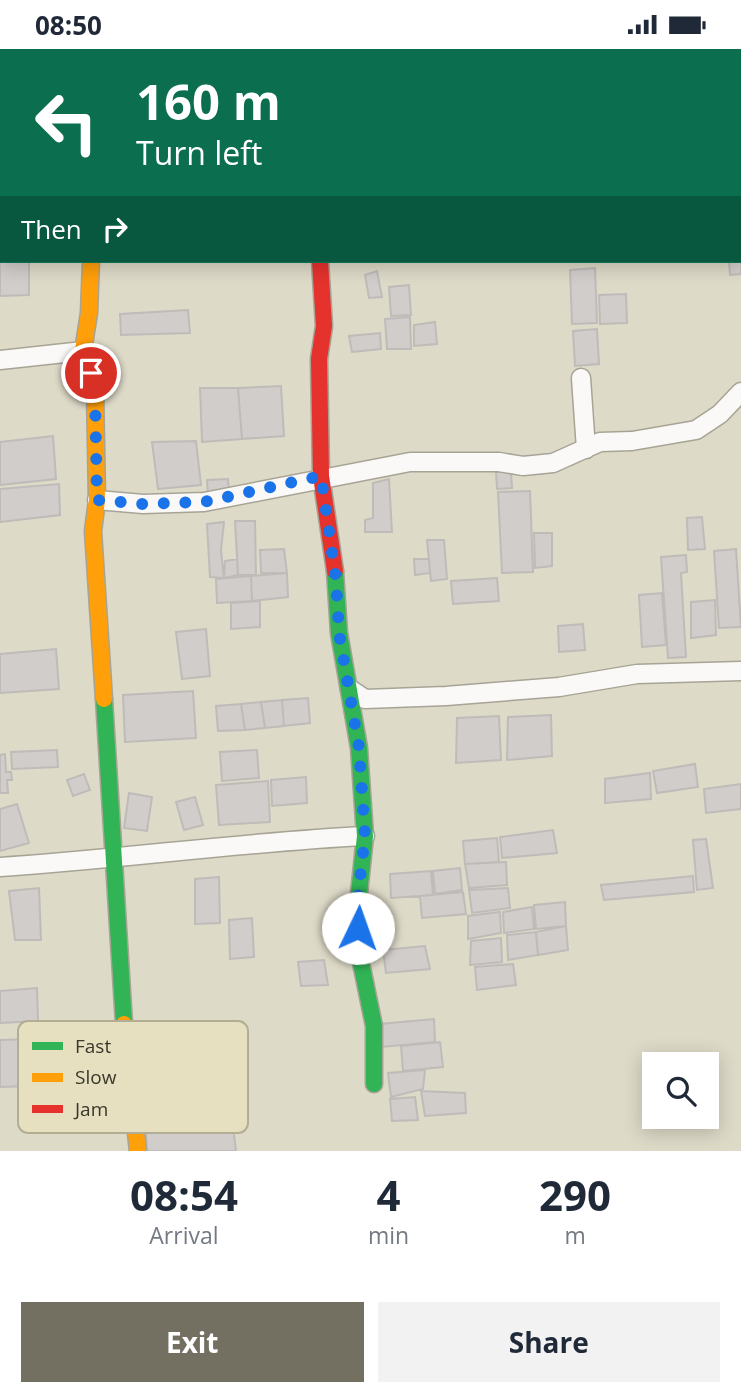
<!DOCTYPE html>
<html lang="en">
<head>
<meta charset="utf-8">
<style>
	body { margin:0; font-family:"Open Sans",sans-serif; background:#f2f2f3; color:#1f2937; height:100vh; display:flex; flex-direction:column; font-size:26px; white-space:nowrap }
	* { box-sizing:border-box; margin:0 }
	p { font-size:23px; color:#747a83 }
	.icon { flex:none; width:38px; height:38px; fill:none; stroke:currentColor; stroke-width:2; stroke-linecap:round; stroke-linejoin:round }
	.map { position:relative; height:1102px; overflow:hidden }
	.details { display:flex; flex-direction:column; background:#fff; flex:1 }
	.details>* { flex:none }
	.hud { position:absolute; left:0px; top:0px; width:742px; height:214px; box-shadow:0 4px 18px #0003; background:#0b6e4f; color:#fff; overflow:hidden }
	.controls { position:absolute; left:642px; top:1003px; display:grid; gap:14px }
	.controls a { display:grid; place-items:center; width:77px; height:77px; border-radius:0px; background:#fff; box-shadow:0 4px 18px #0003; font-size:35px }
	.pin { position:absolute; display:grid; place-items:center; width:60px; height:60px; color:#fff; margin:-30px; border:4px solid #fff; border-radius:50%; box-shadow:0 2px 7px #0007 }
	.me { position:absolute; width:77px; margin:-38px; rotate:3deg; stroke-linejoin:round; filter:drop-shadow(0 0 5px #0008) }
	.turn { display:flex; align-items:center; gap:24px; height:147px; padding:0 21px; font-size:32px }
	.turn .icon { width:91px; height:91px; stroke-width:2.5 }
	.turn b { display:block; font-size:49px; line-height:60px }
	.then { display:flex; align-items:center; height:66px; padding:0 21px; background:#0003; gap:14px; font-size:26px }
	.eta { display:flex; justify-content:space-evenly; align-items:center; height:119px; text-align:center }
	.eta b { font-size:42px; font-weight:700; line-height:49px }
	.cta { display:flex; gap:14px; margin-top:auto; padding:14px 21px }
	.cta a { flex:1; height:80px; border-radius:0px; background:#737061; color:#fff; font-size:28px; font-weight:700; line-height:80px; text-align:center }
	.cta a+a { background:#f2f2f3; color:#1f2937 }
	.status { display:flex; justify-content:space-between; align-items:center; height:49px; padding:0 35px; background:#fff; direction:ltr }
	.status svg { height:19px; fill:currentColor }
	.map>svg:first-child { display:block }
	.building { fill:#d1cdcb; stroke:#bfbbb9; stroke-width:2 }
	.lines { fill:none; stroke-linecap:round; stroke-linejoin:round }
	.street-casing { stroke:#a7a496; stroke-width:21 }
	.fast-casing { stroke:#a7a496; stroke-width:19 }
	.slow-casing { stroke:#a7a496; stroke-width:19 }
	.jam-casing { stroke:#a7a496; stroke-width:19 }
	.street { stroke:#faf9f7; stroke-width:18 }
	.fast { stroke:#30b455; stroke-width:16 }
	.slow { stroke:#ff9f0a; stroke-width:16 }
	.jam { stroke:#e5322d; stroke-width:16 }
	.route { stroke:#1a73e8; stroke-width:12; stroke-dasharray:0 21.6 }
	.key { fill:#e6e0c0; stroke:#b2ad93; stroke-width:2 }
	.key-label { font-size:19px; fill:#39372a }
</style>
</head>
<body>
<div class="status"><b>08:50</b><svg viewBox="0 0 49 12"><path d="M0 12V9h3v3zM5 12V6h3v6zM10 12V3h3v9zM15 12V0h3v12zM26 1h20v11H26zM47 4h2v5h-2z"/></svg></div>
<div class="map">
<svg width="741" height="1102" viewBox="0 0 741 1102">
	<rect width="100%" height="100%" fill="#dedac8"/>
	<path class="building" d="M 108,0 L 191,0 L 191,2 L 108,2 Z
		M 741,170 L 741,225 L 730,226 L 729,212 L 740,212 Z
		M 0,200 L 2,212 L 29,212 L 29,246 L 0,247 Z
		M 595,219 L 597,274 L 572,275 L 570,221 Z
		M 377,222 L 382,248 L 369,249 L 365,226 Z
		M 409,236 L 411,266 L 391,267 L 389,238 Z
		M 626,245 L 627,274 L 600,275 L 599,246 Z
		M 188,261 L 190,284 L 121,286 L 120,265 Z
		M 410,268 L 411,300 L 387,300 L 385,270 Z
		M 435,273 L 437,295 L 414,297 L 414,276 Z
		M 597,280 L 599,315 L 575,317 L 573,282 Z
		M 380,284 L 381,300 L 352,303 L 349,287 Z
		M 281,337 L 284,387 L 242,390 L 238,339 Z
		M 200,339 L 238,339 L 242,390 L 202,393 Z
		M 53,387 L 56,430 L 0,436 L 0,393 Z
		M 196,392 L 201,436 L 158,440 L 152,393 Z
		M 496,423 L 511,423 L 512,439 L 497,440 Z
		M 228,430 L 229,445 L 208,447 L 207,431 Z
		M 389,430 L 392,483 L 365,483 L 365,471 L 373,469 L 373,434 Z
		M 59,435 L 60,466 L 0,473 L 0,440 Z
		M 530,442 L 533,523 L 502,524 L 498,443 Z
		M 702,468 L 705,500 L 688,501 L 687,469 Z
		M 235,472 L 255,472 L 256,526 L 238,526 Z
		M 224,473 L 221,501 L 224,529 L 210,528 L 207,475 Z
		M 534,484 L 552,484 L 552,517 L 535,519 Z
		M 427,491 L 444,491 L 447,530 L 431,532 Z
		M 284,500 L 287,524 L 261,524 L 260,501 Z
		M 736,500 L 741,578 L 719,579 L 714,502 Z
		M 686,506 L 687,523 L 681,524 L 686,608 L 668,609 L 661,508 Z
		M 237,510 L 238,526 L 224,529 L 225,512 Z
		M 414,510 L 429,510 L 430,524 L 415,526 Z
		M 287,524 L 288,548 L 252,552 L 251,527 Z
		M 251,527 L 252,552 L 217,554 L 216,530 Z
		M 497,529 L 499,552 L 453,555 L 451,532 Z
		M 662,544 L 666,596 L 642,598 L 639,546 Z
		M 715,551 L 716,586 L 691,589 L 691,553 Z
		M 260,552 L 260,578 L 231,580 L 231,554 Z
		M 583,575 L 585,601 L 559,603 L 558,577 Z
		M 206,580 L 210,627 L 182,630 L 176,583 Z
		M 56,600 L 59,640 L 0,644 L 0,605 Z
		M 193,642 L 196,689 L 125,693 L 123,646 Z
		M 308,649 L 310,674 L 284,677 L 282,651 Z
		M 282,651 L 284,677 L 265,679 L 261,653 Z
		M 261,653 L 265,679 L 245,681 L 241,655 Z
		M 241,655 L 245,681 L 218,682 L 216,657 Z
		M 551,666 L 552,707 L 507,711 L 508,668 Z
		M 499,667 L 501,711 L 456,714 L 457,669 Z
		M 57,701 L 58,718 L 12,720 L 11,703 Z
		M 257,701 L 259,729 L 222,732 L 220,703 Z
		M 5,705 L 6,723 L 11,723 L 12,731 L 7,731 L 8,744 L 0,744 L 0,706 Z
		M 695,715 L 698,738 L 657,744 L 653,722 Z
		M 650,724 L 651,750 L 605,754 L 605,730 Z
		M 84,725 L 90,741 L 73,747 L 67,731 Z
		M 306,728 L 307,754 L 272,757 L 271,731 Z
		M 268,732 L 270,773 L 219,776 L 216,736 Z
		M 741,735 L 741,760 L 706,764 L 704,740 Z
		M 129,744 L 152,748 L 147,782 L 124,779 Z
		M 195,748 L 203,776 L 184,781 L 176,753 Z
		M 17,755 L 29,794 L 0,802 L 0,760 Z
		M 553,781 L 557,804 L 502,809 L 500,788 Z
		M 497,789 L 499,813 L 465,815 L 463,792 Z
		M 706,790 L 713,839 L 697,841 L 693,791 Z
		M 506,813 L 507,836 L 469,839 L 465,815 Z
		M 460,819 L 462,841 L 435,845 L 433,822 Z
		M 431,822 L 433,846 L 391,849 L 390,825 Z
		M 693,827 L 694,843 L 604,851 L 601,836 Z
		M 219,828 L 220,874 L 195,875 L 195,830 Z
		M 39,839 L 41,891 L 15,891 L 9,842 Z
		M 508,839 L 510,859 L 472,864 L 469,841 Z
		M 463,843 L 466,865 L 422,869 L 420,847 Z
		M 565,853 L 566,877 L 536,880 L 534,856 Z
		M 532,858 L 534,880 L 504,884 L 503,863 Z
		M 378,863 L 381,878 L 358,879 L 357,865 Z
		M 500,863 L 501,884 L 468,890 L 468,867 Z
		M 252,869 L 254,908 L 230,910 L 229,871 Z
		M 566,877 L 568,901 L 538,906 L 536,883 Z
		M 536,883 L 538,906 L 508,911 L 507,886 Z
		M 501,889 L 502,913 L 470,916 L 471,892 Z
		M 425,897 L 430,920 L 386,924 L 383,901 Z
		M 324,911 L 328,936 L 301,937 L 298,913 Z
		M 513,915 L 516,936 L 477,941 L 475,918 Z
		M 37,939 L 38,972 L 0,974 L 0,942 Z
		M 434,970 L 435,993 L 381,998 L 380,975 Z
		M 31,990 L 32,1037 L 0,1038 L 0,991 Z
		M 440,993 L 443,1018 L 403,1022 L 401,997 Z
		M 425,1021 L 423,1040 L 391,1048 L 388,1024 Z
		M 421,1042 L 465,1044 L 466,1064 L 425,1067 Z
		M 415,1048 L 418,1071 L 392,1072 L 390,1050 Z
		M 233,1077 L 236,1102 L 147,1102 L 146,1082 Z"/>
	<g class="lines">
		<defs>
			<path id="street" d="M 81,0 L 82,2
				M 309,0 L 309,2
				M 546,0 L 546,2
				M 0,311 L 83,302
				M 581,329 L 586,400
				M 97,451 L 143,455 L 204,453 L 410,413 L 499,413 L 523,417 L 553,414 L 600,393 L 632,392 L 696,381 L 720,365 L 741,343
				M 350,640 L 365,650 L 446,647 L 559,638 L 637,625 L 741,622
				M 0,818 C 122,810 243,793 365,787"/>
			<path id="fast" d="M 335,522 L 339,584 L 359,699 L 365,787 L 357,864 L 359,904 L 374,977 L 374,1035
				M 104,650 L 124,975"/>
			<path id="slow" d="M 91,212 L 89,264 L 83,302 L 95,342 L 97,451 L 93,482 L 104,650
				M 124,975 L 138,1102"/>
			<path id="jam" d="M 320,212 L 324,277 L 319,310 L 321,427 L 335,522"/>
		</defs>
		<use href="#street" class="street-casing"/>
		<use href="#fast" class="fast-casing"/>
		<use href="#slow" class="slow-casing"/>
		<use href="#jam" class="jam-casing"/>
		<use href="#street" class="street"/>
		<use href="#fast" class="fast"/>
		<use href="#slow" class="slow"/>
		<use href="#jam" class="jam"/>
	</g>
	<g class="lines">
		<path class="route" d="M 91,324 L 95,342 L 97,451 L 143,455 L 204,453 L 321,427 L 336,531 L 339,584 L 359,699 L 365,787 L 356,864 L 358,879"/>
	</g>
	<rect x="18" y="972" width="230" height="112" rx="10" class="key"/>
	<rect x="32" y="993" width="31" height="8" fill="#30b455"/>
	<rect x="32" y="1024" width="31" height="9" fill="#ff9f0a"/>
	<rect x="32" y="1056" width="31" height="8" fill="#e5322d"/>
	<g class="key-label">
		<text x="75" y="1004">Fast</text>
		<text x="75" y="1035">Slow</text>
		<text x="75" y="1067">Jam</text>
	</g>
</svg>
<div class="controls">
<a><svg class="icon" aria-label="search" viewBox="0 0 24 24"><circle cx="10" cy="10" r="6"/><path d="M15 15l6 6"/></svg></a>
</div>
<div class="pin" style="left:91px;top:324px;background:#d93025"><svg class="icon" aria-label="arrive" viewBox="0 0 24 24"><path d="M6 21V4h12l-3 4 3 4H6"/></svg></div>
<svg class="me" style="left:358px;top:879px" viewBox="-20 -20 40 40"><circle r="19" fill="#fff"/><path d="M0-13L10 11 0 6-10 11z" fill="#1a73e8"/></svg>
<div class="hud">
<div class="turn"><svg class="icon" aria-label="left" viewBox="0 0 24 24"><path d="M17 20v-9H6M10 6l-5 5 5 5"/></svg><div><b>160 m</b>Turn left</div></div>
<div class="then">Then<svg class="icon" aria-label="right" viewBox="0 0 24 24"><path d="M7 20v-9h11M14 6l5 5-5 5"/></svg></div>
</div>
</div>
<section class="details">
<div class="eta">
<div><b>08:54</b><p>Arrival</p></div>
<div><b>4</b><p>min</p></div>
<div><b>290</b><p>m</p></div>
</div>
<div class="cta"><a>Exit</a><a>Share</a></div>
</section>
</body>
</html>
